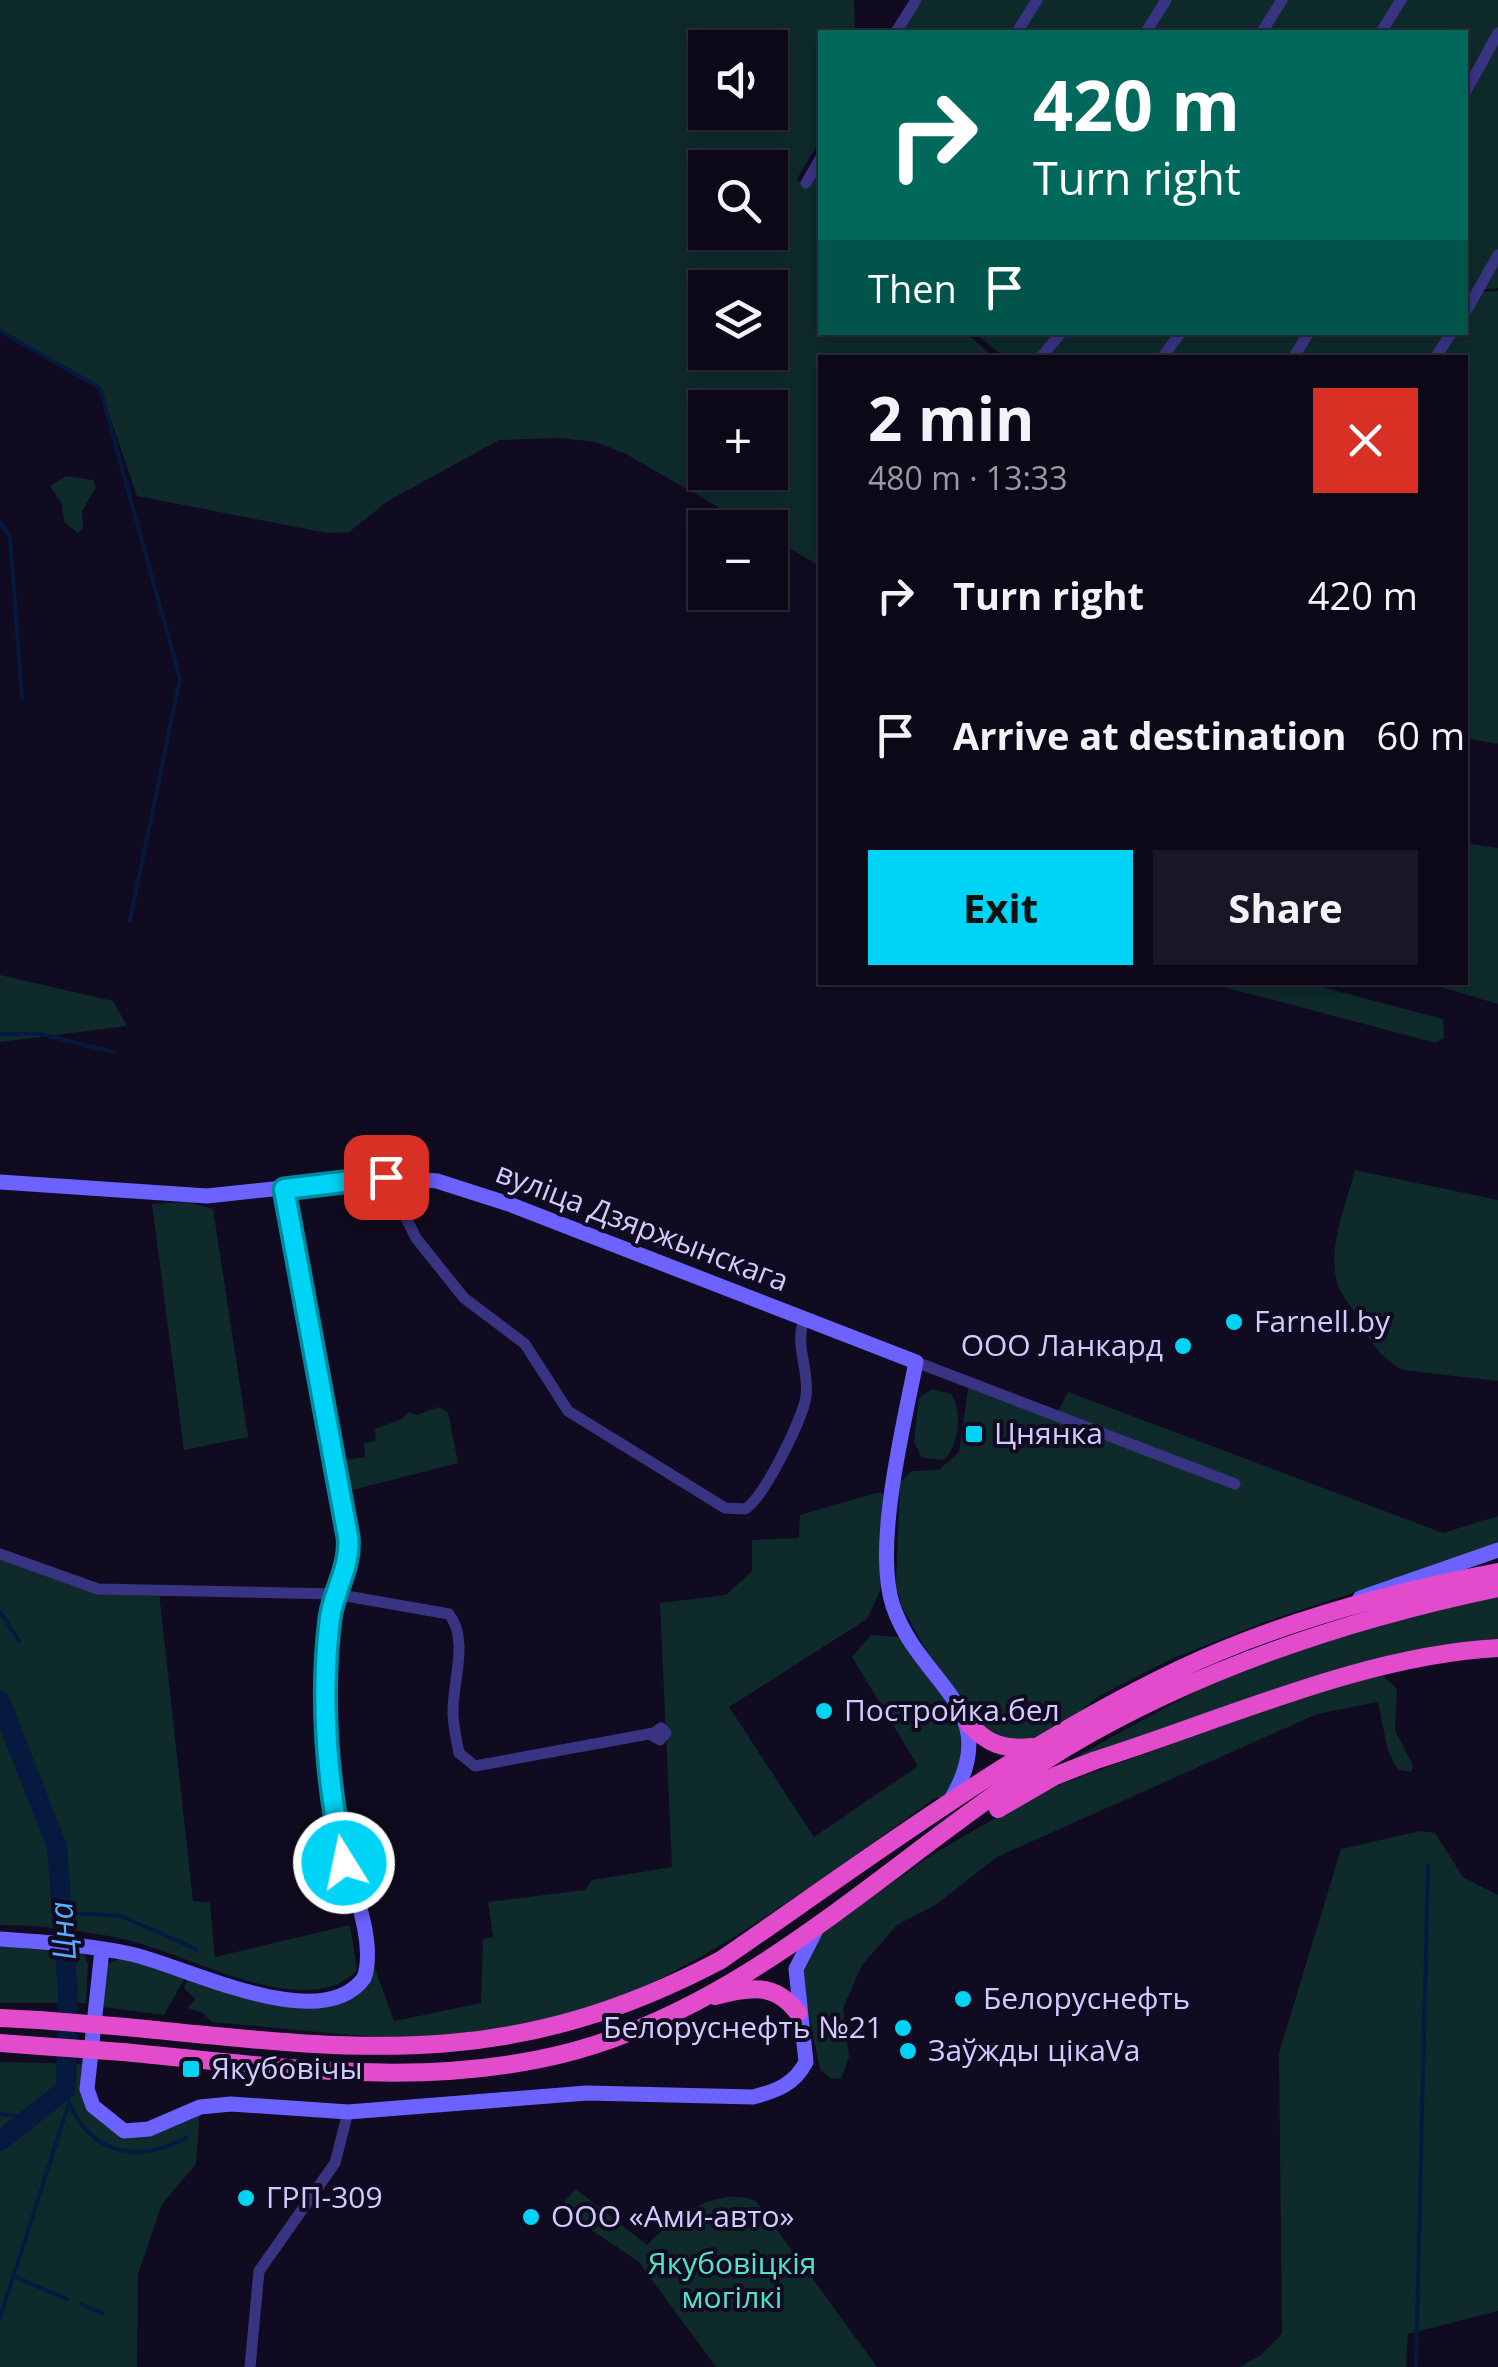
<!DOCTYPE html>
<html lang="en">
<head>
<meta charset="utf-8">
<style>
	body { margin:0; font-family:"Open Sans",sans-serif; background:#1a1625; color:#f1f3f6; height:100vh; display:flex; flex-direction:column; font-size:38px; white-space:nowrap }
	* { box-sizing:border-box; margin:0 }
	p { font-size:32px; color:#9a9aa2 }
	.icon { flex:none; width:55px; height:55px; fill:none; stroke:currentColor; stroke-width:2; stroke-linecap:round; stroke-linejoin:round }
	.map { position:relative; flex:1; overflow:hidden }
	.side { position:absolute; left:818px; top:355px; width:650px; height:630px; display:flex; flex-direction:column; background:#0c0818; border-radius:0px; box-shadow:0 5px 15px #0003,0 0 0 2px #2c2937 }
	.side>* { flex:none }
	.top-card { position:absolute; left:818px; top:30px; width:650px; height:305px; border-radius:0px; box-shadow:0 5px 15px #0003,0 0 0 2px #2c2937; background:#00695c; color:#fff; overflow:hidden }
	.fabs { position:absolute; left:688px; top:30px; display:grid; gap:20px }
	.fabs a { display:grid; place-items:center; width:100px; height:100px; border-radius:0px; background:#0c0818; box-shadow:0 5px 15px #0003,0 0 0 2px #2c2937; font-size:50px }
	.pin { position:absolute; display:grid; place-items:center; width:85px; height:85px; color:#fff; margin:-42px; border-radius:20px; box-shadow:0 5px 15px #0006 }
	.me { position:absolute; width:110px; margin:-55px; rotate:350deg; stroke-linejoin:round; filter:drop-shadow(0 0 8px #0008) }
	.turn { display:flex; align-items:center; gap:35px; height:210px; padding:0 50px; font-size:45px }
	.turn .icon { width:130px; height:130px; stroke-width:2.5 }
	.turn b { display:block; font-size:70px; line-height:85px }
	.then { display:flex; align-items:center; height:95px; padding:0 50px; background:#0003; gap:20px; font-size:38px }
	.round { display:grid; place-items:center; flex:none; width:105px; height:105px; border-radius:0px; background:#1a1625 }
	.head { display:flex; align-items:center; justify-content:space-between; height:170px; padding:0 50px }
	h1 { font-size:60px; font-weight:700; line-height:75px }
	.action { display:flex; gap:20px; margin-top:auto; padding:20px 50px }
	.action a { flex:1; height:115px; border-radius:0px; background:#00d4f6; color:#111; font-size:40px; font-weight:700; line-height:115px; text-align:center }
	.action a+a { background:#1a1625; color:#f1f3f6 }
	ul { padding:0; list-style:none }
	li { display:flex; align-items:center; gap:30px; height:140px; padding:0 50px }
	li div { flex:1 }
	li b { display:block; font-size:38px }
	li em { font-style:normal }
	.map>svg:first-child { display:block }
	.green { fill:#0e2a2b; fill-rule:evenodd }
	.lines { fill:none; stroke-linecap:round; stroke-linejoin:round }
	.stream { stroke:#06193e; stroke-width:4 }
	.river { stroke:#06193e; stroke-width:20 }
	.minor { stroke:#393482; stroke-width:11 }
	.secondary { stroke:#6b62ff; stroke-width:15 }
	.trunk { stroke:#e24ccc; stroke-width:18 }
	.trunk-bridge { stroke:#e24ccc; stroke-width:18 }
	.route-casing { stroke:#008aa0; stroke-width:25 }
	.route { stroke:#00d4f6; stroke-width:18 }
	.poi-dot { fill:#00d4f6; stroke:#100b20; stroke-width:4 }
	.labels { text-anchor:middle; stroke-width:8; stroke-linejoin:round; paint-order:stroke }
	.street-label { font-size:30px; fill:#d3cbff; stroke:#100b20 }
	.poi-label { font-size:30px; fill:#d3cbff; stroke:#100b20; text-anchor:start }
	.park-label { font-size:30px; fill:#50e5c5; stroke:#100b20 }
	.water-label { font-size:32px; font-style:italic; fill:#59acff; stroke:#100b20 }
</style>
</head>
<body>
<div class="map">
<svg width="1498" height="2367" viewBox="0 0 1498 2367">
	<rect width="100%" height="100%" fill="#100b20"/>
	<path class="green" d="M 0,0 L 854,0 L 855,32 L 820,32 L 820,140 L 797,179 L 801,183 L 820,153 L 820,332 L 966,333 L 994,357 L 820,358 L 820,566 L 770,537 L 770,528 L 753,527 L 626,454 L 596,442 L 560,438 L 499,440 L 388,501 L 349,532 L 327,533 L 137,496 L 100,388 L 0,331 ZM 705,48 L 770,48 L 770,112 L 705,112 ZM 705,168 L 770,168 L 770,232 L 705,232 ZM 705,288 L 770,288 L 770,352 L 705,352 ZM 705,408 L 770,408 L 770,472 L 705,472 Z
		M 915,0 L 1498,0 L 1498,288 L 1476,290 L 1465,307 L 1465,32 L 895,32 Z
		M 1498,291 L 1498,743 L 1497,744 L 1465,738 L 1465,358 L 1435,358 L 1452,333 L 1465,332 L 1465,313 L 1479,292 Z
		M 975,333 L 1448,333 L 1432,358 L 1004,357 Z
		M 66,476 L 93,480 L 96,487 L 82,511 L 83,527 L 78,533 L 64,522 L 62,504 L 50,486 Z
		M 1465,843 L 1498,848 L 1498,1004 L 1427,983 L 1465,982 Z
		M 0,975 L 113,1001 L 127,1026 L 0,1042 Z
		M 1209,983 L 1306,983 L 1443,1019 L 1444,1038 L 1436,1043 Z
		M 1355,1170 L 1498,1200 L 1498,1381 L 1403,1370 C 1381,1359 1369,1340 1358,1318 C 1354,1309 1346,1301 1341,1292 C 1323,1257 1346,1205 1355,1170 Z
		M 188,1202 L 213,1209 L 248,1437 L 184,1450 L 152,1204 Z
		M 969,1382 L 1055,1417 L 1068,1392 L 1443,1533 L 1498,1516 L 1498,1545 L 1265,1622 L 1174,1658 L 1099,1696 L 1038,1747 L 1017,1749 L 970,1726 L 948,1804 L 937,1797 C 814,1882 665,2004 515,2030 C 416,2048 311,2030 212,2022 L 203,2013 L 188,2008 L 195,1999 L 184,1988 L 190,1972 L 284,1999 L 348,1994 L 369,1952 L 394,2021 L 481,2003 L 483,1939 L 493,1937 L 488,1902 L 585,1890 L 592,1880 L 672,1867 L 660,1603 L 726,1595 L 752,1571 L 752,1540 L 799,1538 L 800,1515 L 876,1493 L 883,1493 L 880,1591 L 867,1619 L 729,1707 L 814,1837 L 918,1766 L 852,1657 L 871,1635 L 899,1637 L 963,1717 L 902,1607 L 896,1585 L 900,1482 L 912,1471 L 939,1470 L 959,1452 Z
		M 932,1389 L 951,1394 C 963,1412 959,1445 944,1460 L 922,1458 L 914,1442 L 919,1398 Z
		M 438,1407 L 448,1412 L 458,1463 L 349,1491 L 343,1488 L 339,1461 L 365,1457 L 364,1443 L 376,1441 L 375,1429 L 402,1419 L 409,1412 L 417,1415 Z
		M 0,1554 L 77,1585 L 159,1592 L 193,1901 L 210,1903 L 215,1957 L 350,1925 L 357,1970 C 307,2025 183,1951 123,1939 C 85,1931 40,1925 0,1925 Z
		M 1498,1595 L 1498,1639 C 1357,1648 1206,1718 1071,1760 C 1133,1725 1196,1689 1262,1661 C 1337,1630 1419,1613 1498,1595 Z
		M 1382,1675 L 1397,1689 L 1395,1730 L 1413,1766 L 1411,1772 L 1398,1770 L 1388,1751 L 1378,1702 L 1317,1714 L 997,1857 L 934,1906 L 897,1925 L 862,1965 L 843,2008 L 849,2057 L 841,2079 L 830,2078 L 820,2069 L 800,1971 L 809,1946 L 829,1926 L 937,1852 L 1044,1790 L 1334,1686 Z
		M 1420,1831 L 1435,1833 L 1463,1877 L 1498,1895 L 1498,2311 L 1408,2334 L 1406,2367 L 1240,2367 L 1261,2355 L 1282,2334 L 1279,2053 L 1341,1849 Z
		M 0,1946 L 84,1954 L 88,1964 L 86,2003 L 0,2003 Z
		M 124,1957 L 186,1976 L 164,2015 L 102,2007 L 107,1964 Z
		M 0,2062 L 88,2064 L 87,2089 L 124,2131 L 200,2107 L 196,2164 L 162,2204 L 138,2274 L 137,2367 L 0,2367 Z
		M 576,2189 L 647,2245 C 674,2218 715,2185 756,2201 L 877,2367 L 716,2367 L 638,2261 L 558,2208 Z"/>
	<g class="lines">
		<path class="stream" d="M 0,331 L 100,388 L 180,679 L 130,920
			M 0,522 L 10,536 L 22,698
			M 0,1034 L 40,1034 L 114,1052
			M 0,1612 L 19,1641
			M 61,1912 L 121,1916 L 196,1949
			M 69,2103 C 92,2155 139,2164 187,2137
			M 0,2114 L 31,2118
			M 13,2276 L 67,2299
			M 81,2304 L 102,2313
			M 0,2318 L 69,2103 L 66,2089
			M 1416,2367 L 1428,1866"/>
		<path class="river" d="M 0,1701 L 57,1847 L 68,1994 L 66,2089 L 0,2141"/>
		<path class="minor" d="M 896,32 L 916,0
			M 1017,32 L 1037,0
			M 1146,32 L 1166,0
			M 1262,32 L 1282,0
			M 1381,32 L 1401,0
			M 1465,93 L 1498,33
			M 806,183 L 820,159
			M 1465,313 L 1498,255
			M 1040,358 L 1062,332
			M 1162,358 L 1181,332
			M 1293,358 L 1309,332
			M 1435,358 L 1452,332
			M 386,1177 L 416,1238 L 464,1298 L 525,1344 L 568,1411 L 725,1508 L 745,1509 C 764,1498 802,1420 806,1397 C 810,1370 794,1347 804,1319
			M 916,1362 L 1235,1484
			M 0,1554 L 98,1589 L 335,1594 L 449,1614 C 469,1640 453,1680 453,1711 C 453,1725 456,1739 459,1753 L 475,1766 L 654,1733 L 661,1728 L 666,1733 L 660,1740 L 649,1734
			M 250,2367 L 259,2271 L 335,2163 L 348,2112"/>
		<path class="secondary" d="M 0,1182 L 207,1196 L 386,1177 L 437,1181 L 509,1204 L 916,1362 C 904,1424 873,1547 893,1606 C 920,1686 1007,1708 950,1801
			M 1360,1598 L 1498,1550
			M 0,1939 C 44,1942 88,1945 131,1954 C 188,1967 321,2037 364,1978 C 379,1936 342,1866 336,1820 C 328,1754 322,1686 330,1619 C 334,1590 351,1568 348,1537 L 284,1189
			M 102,1950 L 87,2089 L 93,2106 L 124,2131 L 149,2129 L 200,2107 L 231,2104 L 348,2112 L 587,2093 L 753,2097 C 776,2091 794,2085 806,2062 L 796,1969 L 818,1926"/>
		<path class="trunk" d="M 968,1723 C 987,1744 1004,1750 1032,1747
			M 998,1809 L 1055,1776 L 1096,1760 C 1223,1720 1364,1655 1498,1648
			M 715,1996 C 749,1987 775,1982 798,2013
			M 0,2018 L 39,2020
			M 126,2027 C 356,2050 507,2073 721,1960 C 869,1858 1015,1748 1178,1670 C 1277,1623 1390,1592 1498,1572
			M 0,2043 L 40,2046
			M 123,2052 C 274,2066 425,2091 574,2051 C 764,1999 903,1846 1067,1747 C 1199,1669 1349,1619 1498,1588"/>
		<path class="trunk-bridge" d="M 39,2020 L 126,2027
			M 40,2046 L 123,2052"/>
	</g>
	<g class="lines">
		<defs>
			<path id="route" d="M 344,1863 C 327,1785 320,1698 330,1618 C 334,1589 351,1568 348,1537 L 284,1189 L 386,1177"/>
		</defs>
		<use href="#route" class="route-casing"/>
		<use href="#route" class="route"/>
	</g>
	<g class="poi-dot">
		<circle cx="1234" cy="1322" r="10"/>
		<circle cx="1183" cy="1346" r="10"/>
		<rect x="964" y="1424" width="20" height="20" rx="5"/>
		<circle cx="824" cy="1711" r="10"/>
		<circle cx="963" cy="1999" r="10"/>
		<circle cx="903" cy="2028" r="10"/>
		<circle cx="908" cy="2051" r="10"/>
		<rect x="181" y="2059" width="20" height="20" rx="5"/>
		<circle cx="246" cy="2198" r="10"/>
		<circle cx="531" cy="2217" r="10"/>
	</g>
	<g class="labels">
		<g class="street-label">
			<text transform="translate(642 1227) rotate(21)" y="10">вуліца Дзяржынскага</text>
		</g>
		<g class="poi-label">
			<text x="1254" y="1332">Farnell.by</text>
			<text x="1163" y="1356" text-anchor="end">ООО Ланкард</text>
			<text x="994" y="1444">Цнянка</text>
			<text x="844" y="1721">Постройка.бел</text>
			<text x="983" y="2009">Белоруснефть</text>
			<text x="883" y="2038" text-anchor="end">Белоруснефть №21</text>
			<text x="928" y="2061">Заўжды цікаVа</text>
			<text x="211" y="2079">Якубовічы</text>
			<text x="266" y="2208">ГРП-309</text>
			<text x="551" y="2227">ООО «Ами-авто»</text>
		</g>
		<g class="park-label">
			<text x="732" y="2274">Якубовіцкія<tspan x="732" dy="34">могілкі</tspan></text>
		</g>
		<g class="water-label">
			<text transform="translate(63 1931) rotate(-94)" y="11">Цна</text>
		</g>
	</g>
</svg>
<div class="fabs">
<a><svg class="icon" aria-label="sound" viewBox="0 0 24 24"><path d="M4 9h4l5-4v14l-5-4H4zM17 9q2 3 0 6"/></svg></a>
<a><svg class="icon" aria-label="search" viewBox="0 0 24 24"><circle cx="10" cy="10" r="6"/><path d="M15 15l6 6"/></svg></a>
<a><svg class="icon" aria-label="layers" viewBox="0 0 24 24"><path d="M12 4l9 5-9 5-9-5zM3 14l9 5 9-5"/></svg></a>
<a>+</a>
<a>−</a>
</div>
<div class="pin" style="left:386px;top:1177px;background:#d93025"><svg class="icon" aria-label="arrive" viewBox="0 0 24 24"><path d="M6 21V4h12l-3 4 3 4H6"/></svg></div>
<svg class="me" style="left:344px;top:1863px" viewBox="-20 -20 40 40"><circle r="17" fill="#00d4f6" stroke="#fff" stroke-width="3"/><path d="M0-11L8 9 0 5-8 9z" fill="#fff"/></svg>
<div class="top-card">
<div class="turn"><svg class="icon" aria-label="right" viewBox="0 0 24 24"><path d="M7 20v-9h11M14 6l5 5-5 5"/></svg><div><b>420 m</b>Turn right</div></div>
<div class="then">Then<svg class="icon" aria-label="arrive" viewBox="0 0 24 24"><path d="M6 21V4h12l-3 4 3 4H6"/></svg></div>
</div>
<section class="side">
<div class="head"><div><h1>2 min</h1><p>480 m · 13:33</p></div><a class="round" style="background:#d93025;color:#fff"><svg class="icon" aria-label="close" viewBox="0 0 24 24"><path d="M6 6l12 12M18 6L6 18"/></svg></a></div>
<ul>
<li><svg class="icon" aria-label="right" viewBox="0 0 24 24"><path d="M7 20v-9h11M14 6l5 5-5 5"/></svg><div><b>Turn right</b></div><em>420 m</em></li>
<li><svg class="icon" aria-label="arrive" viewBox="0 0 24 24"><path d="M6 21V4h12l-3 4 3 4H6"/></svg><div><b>Arrive at destination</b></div><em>60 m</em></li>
</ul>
<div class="action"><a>Exit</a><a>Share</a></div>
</section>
</div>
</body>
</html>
